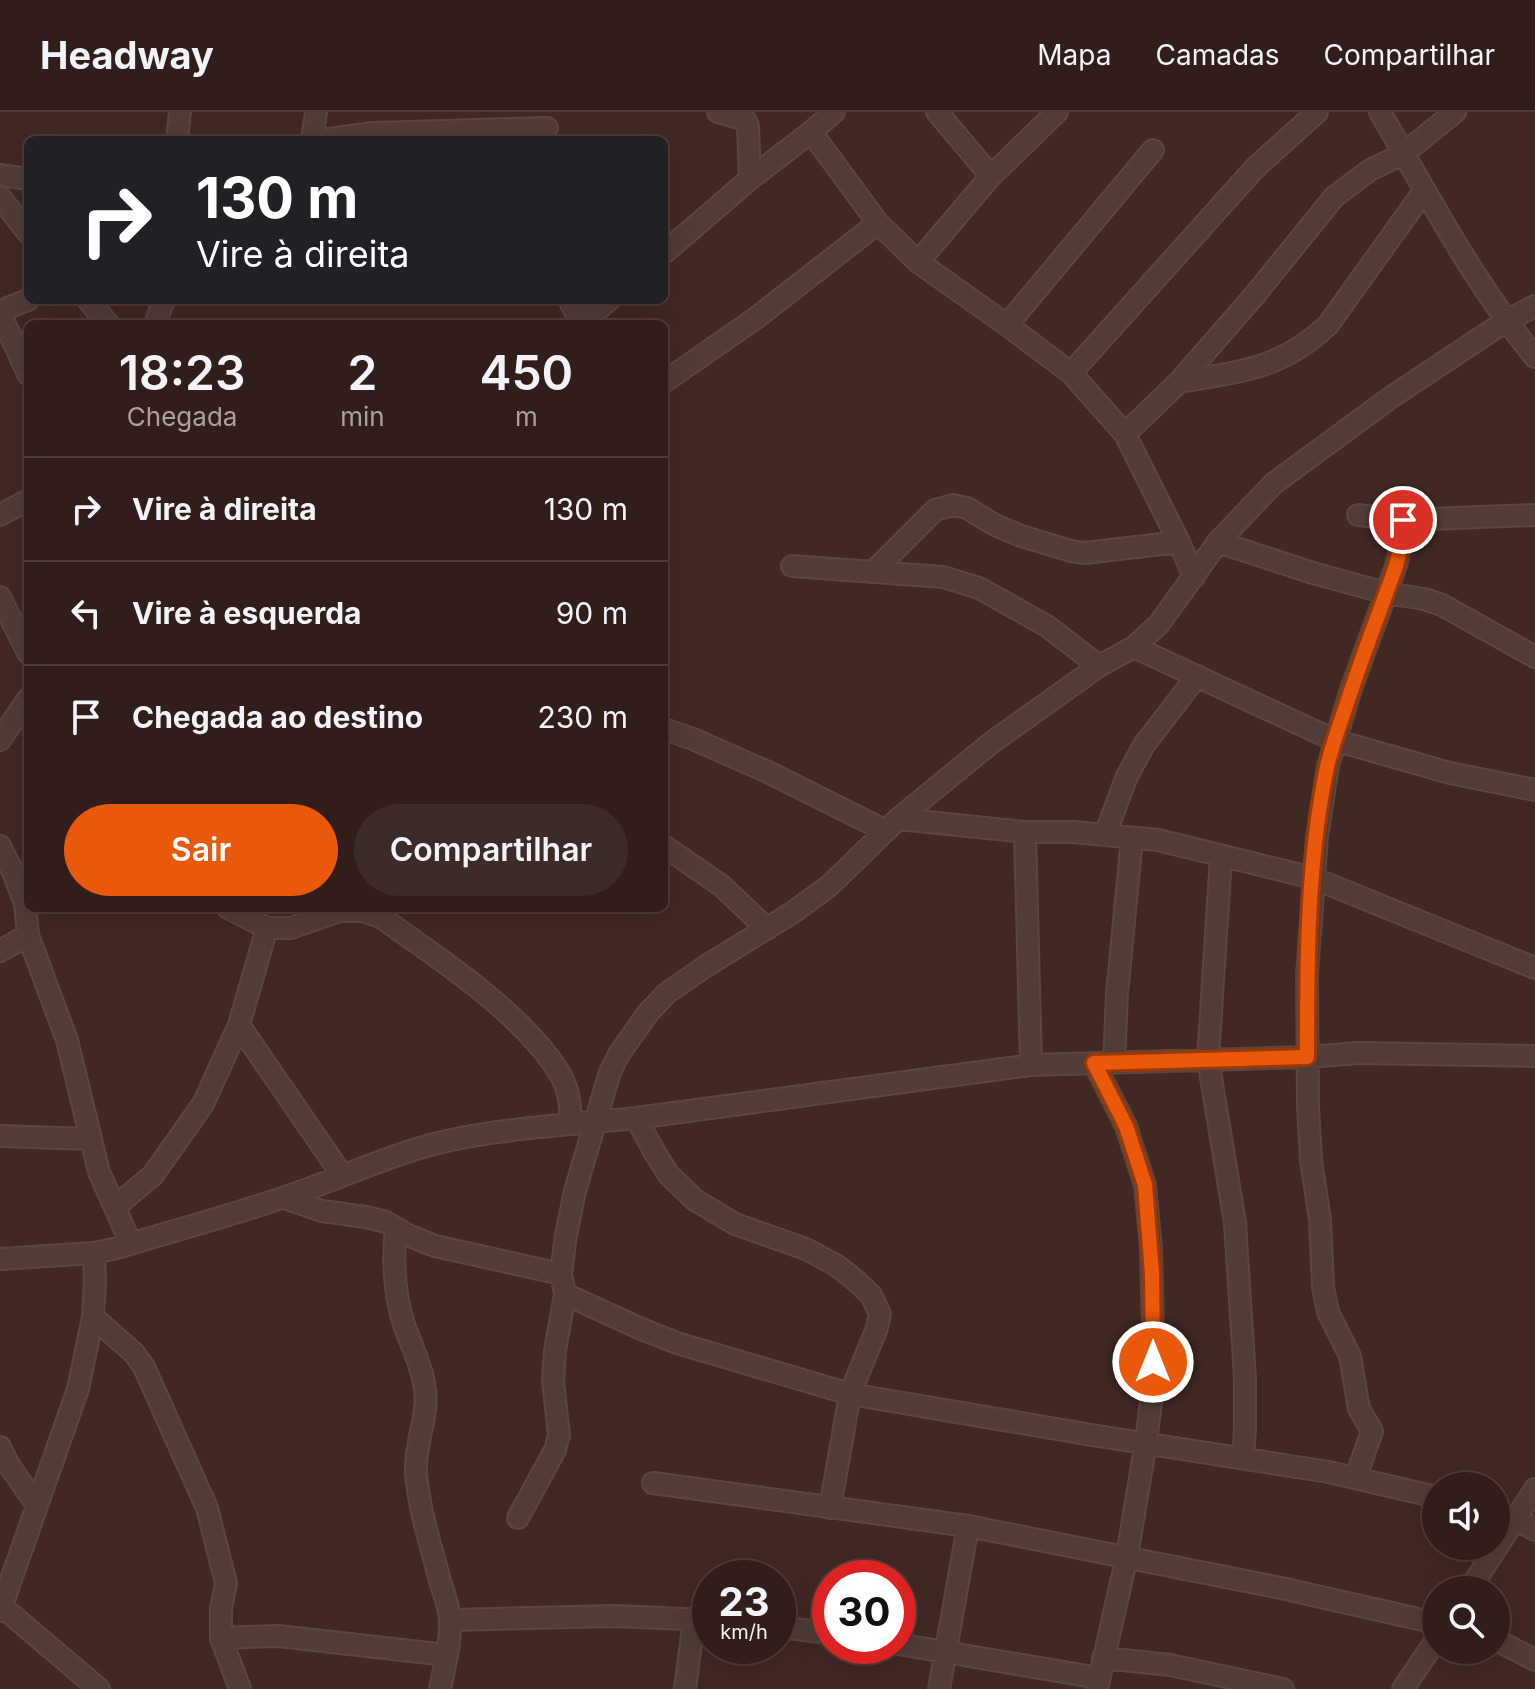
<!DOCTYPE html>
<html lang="pt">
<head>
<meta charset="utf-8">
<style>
	body { margin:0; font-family:Inter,sans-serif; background:#3d2b27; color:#f1f3f6; height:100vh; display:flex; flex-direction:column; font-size:30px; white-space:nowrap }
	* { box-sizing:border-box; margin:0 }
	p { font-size:26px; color:#a8a2a2 }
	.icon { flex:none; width:44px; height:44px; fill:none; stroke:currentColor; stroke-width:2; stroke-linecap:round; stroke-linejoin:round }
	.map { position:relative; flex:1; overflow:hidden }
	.side { position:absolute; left:24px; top:208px; width:644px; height:592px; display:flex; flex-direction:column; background:#311e1a; border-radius:12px; box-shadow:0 8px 32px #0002,0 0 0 2px #4c3c39 }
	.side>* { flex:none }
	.banner { position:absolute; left:24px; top:24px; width:644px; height:168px; border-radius:12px; box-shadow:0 8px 32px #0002,0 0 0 2px #4c3c39; background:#202124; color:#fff; overflow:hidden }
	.tools { position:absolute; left:1422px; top:1360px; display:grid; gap:16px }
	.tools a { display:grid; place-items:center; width:88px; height:88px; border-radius:50%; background:#311e1a; box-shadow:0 8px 32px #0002,0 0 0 2px #4c3c39; font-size:40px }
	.speed { position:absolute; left:692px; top:1448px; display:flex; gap:16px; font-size:40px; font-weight:700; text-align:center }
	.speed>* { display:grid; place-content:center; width:104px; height:104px; border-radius:50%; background:#311e1a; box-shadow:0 8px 32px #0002,0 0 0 2px #4c3c39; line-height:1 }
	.speed small { font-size:20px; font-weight:400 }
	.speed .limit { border:12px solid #d22; background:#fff; color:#111 }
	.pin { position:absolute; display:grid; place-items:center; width:68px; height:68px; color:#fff; margin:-34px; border:4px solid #fff; border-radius:50%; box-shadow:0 2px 8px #0007 }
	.me { position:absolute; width:88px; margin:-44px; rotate:0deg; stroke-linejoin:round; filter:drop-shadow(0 0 6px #0008) }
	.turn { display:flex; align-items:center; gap:28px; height:168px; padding:0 40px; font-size:36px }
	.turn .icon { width:104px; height:104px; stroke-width:2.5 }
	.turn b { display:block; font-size:56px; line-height:68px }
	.eta { display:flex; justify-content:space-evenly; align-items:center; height:136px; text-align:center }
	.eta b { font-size:48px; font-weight:600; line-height:56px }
	.button { display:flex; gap:16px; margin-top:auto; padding:16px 40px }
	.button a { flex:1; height:92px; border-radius:48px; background:#ea580c; color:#fff; font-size:32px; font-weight:600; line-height:92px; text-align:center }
	.button a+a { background:#3d2b27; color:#f1f3f6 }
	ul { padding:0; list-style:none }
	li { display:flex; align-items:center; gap:24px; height:104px; padding:0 40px; border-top:2px solid #4c3c39 }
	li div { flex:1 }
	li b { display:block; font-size:30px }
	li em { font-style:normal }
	header { display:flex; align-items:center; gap:48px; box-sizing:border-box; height:112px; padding:0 40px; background:#311e1a; border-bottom:2px solid #4c3c39 }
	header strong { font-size:38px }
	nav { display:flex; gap:44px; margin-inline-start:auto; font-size:28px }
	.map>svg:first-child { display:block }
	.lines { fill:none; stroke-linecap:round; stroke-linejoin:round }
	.minor-casing { stroke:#5a4641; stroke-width:24 }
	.minor { stroke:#513c37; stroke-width:20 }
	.route-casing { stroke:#983908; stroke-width:20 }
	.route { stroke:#ea580c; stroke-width:14 }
</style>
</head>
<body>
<header>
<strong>Headway</strong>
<nav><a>Mapa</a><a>Camadas</a><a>Compartilhar</a></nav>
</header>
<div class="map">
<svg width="1535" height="1577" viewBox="0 0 1535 1577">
	<rect width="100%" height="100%" fill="#412823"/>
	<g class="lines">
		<defs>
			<path id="minor" d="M 718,0 L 745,8 L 748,14 L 750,67
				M 937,0 L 991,64
				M 1380,0 C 1428,83 1473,170 1535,245
				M 811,20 L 878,111 L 918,150 L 1007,213 L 1071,261 L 1125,322 L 1179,430 L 1194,465
				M 177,28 L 180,0
				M 312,28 L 316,0
				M 322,28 L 373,21 L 547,16
				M 0,63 L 28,67
				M 0,85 L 28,121
				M 664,141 L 750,67 L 811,20 L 834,0
				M 918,150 L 991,64 L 1057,0
				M 88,188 L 108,212
				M 569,188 L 581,211
				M 0,199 L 28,188
				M 0,201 L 28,262
				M 155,212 L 164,188
				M 580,212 L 609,188
				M 1007,213 L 1153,38
				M 1071,261 L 1255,56 L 1317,0
				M 664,270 L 756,206 L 878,111
				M 1179,270 C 1241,259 1280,258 1328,213 L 1424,79
				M 1125,322 L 1179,270 L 1254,184 L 1334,85 L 1370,58 L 1403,42 L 1455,0
				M 0,403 L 28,388
				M 1358,403 L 1403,408 L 1535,403
				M 1218,430 L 1313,461 L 1386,481 L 1424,487 L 1442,493 L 1535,545
				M 792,454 L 943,465 L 979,476 L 1047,514 L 1099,554
				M 873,460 L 935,398 L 953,393 L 967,396 L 995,413 L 1021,424 L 1071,439 L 1085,441 L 1179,430
				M 0,485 L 28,541
				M 1134,535 L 1334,628 L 1450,661 L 1535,678
				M 664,617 L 693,627 L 768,660 L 886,719
				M 0,628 L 28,587
				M 898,707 L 1025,720 L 1073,720 L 1158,728 L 1313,766 L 1535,856
				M 1025,720 L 1031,953
				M 1105,723 L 1127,664 L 1144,633 L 1197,564
				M 0,734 L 12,758 L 25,791 L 28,823 L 67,928 L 99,1060 L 131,1132
				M 664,734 L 722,774 L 767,817
				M 1221,745 L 1208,947 L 1235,1111 L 1245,1266 L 1245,1317 L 1243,1346
				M 228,796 L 267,816 L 291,816 L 340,799 L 362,799 L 381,805 C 437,846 498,884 543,938 C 552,949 561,961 566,975 C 570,986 570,999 572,1011
				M 0,839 L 28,823
				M 239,913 L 342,1063
				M 1094,951 L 1126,1014 L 1145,1073 L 1151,1137 L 1153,1218 L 1152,1282 L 1146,1330 L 1127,1444 L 1097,1577
				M 1114,951 L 1117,882 L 1132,726
				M 636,1006 L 655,1041 L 669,1063 L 695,1088 L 735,1112 L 806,1137 L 836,1153 L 855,1168 L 871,1183 L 880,1202 L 877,1216 L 850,1282 L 830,1396
				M 0,1024 L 90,1027
				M 284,1086 L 322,1099 L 366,1105 L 386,1110 L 410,1124 L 435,1134 L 561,1162
				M 116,1094 L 153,1063 L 203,992 L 239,913 L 267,816
				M 396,1116 C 392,1150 394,1180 404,1213 C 411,1232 420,1250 424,1271 C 431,1301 414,1330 416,1361 C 419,1398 431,1434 440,1469 C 444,1482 450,1497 450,1510 C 451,1533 444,1555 440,1577
				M 0,1147 L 94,1141 L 113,1137 C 169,1120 226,1105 282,1086 C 341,1067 399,1037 461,1026 C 519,1015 578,1012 636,1006 L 1031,953 L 1307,945 L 1358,941 L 1535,944
				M 565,1182 L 639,1216 L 677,1231 L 850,1282 L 1092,1323 L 1329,1360 L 1436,1385
				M 93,1205 L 134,1241 L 144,1255 L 207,1396 L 226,1471 L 221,1497 L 221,1526 L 240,1577
				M 0,1335 L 9,1353 L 36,1392
				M 1356,1365 L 1372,1319 L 1359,1297 L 1350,1244 L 1328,1200 L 1323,1175 L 1320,1108 L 1311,1048 L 1308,994 L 1307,863 L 1317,725 L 1328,654 L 1351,577 L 1396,454 L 1401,433 L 1403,408
				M 653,1371 L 968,1414 L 1281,1476 L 1436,1511
				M 518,1406 L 555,1338 L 559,1323 L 553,1269 L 555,1239 L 565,1182 L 561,1162 L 566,1123 L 575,1079 L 610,960 L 619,942 L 648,901 L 667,881 L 706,854 L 792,801 L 829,774 L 898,707 L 991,631 L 1099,554 L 1134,535 L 1159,512 L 1218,430 L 1273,372 L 1390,286 L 1506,209 L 1535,194
				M 1515,1407 L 1535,1418
				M 1469,1478 L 1535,1377
				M 0,1493 L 99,1577
				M 0,1499 L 78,1277 L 93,1205 L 95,1169 L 94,1141
				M 450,1508 L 614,1504 L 710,1508
				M 778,1515 L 830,1521
				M 221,1526 L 278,1524 L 447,1543
				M 1496,1528 L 1535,1548
				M 898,1532 L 1099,1566
				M 1103,1546 L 1170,1553 L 1283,1577
				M 685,1577 L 694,1507
				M 939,1577 L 968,1414
				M 1403,1577 L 1436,1528"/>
		</defs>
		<use href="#minor" class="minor-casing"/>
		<use href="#minor" class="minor"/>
	</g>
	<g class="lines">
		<defs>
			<path id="route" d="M 1153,1250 L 1152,1162 L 1145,1073 L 1126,1014 L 1094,951 L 1307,945 C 1307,849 1307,749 1327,655 C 1332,633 1340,612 1347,591 C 1362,545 1380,499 1396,454 L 1401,433 L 1403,408"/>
		</defs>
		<use href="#route" class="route-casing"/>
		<use href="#route" class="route"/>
	</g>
</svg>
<div class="tools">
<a><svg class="icon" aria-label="sound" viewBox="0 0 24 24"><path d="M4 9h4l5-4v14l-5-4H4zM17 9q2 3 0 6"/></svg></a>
<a><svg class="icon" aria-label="search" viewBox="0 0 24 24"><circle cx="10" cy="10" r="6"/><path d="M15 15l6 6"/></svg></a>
</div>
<div class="speed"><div>23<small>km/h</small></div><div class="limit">30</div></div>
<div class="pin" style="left:1403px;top:408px;background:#d93025"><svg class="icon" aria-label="arrive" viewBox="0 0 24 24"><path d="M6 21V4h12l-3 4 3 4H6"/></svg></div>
<svg class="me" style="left:1153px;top:1250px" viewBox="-20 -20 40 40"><circle r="17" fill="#ea580c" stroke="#fff" stroke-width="3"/><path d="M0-11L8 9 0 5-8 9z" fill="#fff"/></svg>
<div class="banner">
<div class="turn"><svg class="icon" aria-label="right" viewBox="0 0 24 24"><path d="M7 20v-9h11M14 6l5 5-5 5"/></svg><div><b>130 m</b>Vire à direita</div></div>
</div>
<section class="side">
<div class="eta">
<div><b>18:23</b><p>Chegada</p></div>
<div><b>2</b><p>min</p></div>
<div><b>450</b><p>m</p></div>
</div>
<ul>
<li><svg class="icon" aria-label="right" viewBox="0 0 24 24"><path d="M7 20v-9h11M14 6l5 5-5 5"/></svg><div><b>Vire à direita</b></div><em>130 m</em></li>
<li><svg class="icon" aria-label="left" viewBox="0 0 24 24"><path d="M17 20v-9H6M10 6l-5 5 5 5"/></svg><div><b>Vire à esquerda</b></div><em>90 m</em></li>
<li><svg class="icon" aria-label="arrive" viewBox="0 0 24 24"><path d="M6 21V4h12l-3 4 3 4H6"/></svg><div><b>Chegada ao destino</b></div><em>230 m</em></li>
</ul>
<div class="button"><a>Sair</a><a>Compartilhar</a></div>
</section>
</div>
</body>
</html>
